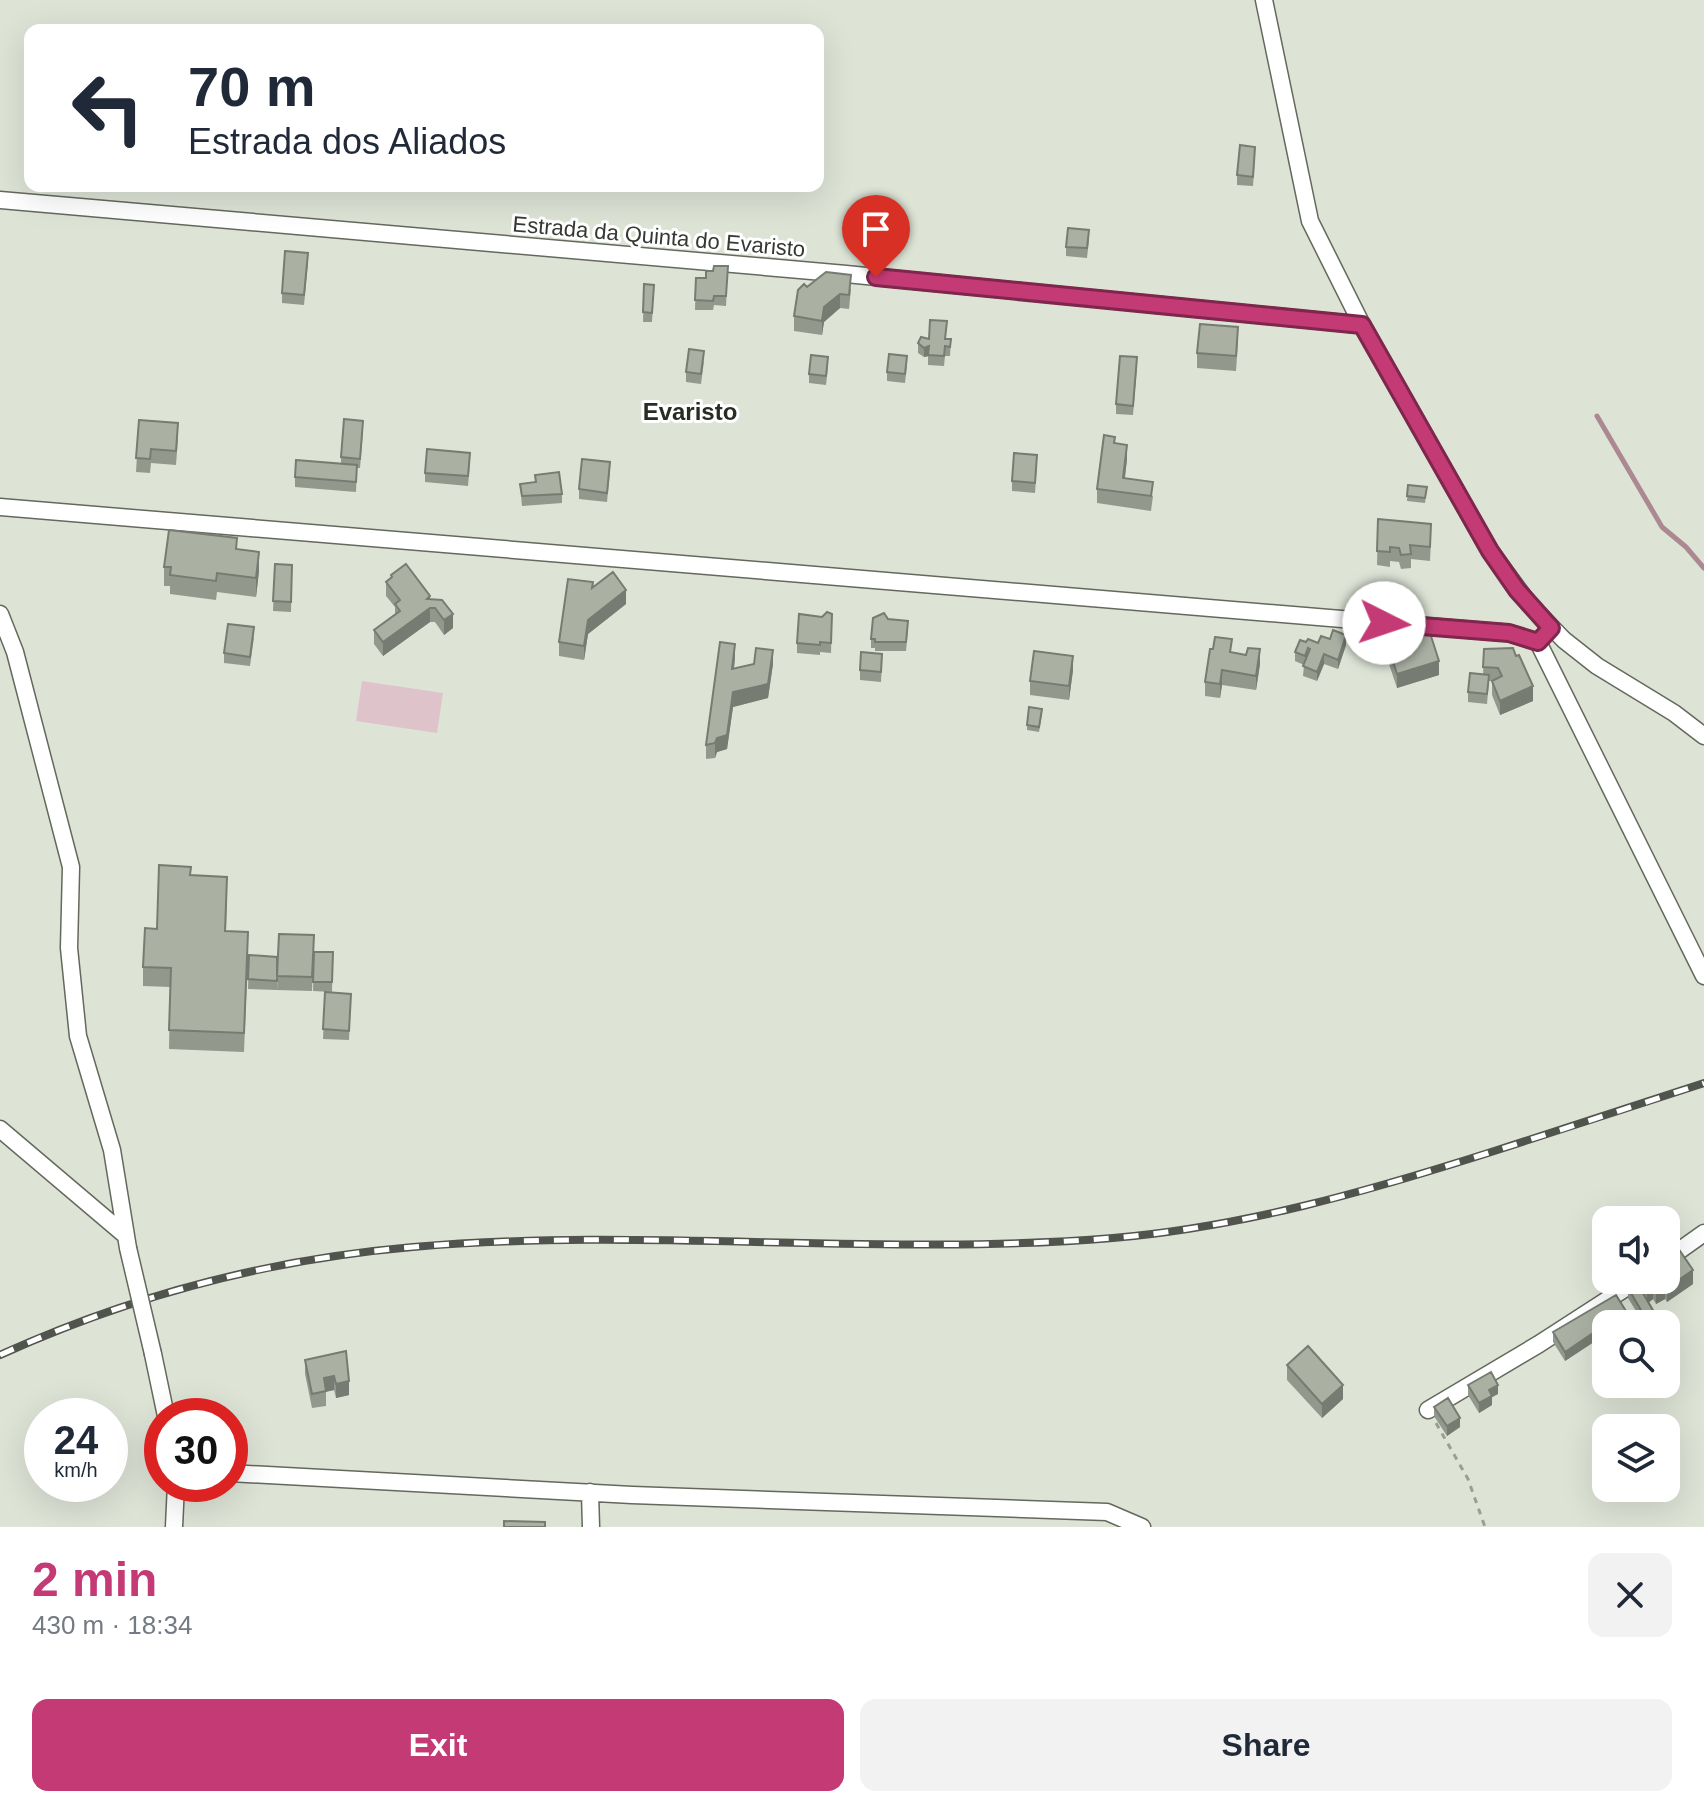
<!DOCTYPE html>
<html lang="en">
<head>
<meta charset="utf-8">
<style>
	body { margin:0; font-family:Helvetica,sans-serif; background:#f2f2f3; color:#1f2937; height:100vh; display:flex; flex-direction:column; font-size:30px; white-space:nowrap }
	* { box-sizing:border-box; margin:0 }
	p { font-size:26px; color:#747a83 }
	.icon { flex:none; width:44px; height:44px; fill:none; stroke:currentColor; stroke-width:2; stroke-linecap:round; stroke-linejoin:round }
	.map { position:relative; height:1527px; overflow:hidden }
	.details { display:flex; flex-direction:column; background:#fff; flex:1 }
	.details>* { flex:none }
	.hud { position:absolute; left:24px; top:24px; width:800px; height:168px; border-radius:16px; box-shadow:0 8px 32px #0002; background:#fff; color:#1f2937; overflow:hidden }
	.fabs { position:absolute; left:1592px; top:1206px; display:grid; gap:16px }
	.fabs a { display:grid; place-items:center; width:88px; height:88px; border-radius:16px; background:#fff; box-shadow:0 8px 32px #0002; font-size:40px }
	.speed { position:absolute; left:24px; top:1398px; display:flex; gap:16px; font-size:40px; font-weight:700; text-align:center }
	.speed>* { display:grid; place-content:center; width:104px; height:104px; border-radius:50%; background:#fff; box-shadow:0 8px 32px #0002; line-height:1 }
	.speed small { font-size:20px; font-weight:400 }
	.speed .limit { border:12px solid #d22; background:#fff; color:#111 }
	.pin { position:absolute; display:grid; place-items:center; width:68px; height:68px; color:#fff; margin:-82px -34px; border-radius:50% 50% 50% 0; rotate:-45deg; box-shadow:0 0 8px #0007 }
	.pin .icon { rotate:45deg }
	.me { position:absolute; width:88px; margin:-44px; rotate:94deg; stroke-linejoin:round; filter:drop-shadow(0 0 6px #0008) }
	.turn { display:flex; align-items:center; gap:28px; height:168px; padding:0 32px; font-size:36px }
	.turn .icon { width:104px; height:104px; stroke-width:2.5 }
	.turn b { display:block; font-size:56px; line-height:68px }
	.round { display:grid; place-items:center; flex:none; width:84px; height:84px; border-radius:16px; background:#f2f2f3 }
	.headline { display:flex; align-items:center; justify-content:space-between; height:136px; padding:0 32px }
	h1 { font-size:48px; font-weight:700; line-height:60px; color:#c33a75 }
	.action { display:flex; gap:16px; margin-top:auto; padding:16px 32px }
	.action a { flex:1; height:92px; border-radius:16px; background:#c33a75; color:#fff; font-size:32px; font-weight:700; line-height:92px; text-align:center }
	.action a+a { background:#f2f2f3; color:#1f2937 }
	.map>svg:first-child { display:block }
	.green { fill:#dec3cb }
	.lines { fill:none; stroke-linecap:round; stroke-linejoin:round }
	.stream { stroke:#ac8893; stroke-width:5 }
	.minor-casing { stroke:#63695c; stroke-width:19 }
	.path { stroke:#9a9f94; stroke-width:3; stroke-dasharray:6 6; stroke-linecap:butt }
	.minor { stroke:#fff; stroke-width:16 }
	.rail-casing { stroke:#51544d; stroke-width:8 }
	.rail { stroke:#fff; stroke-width:5; stroke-dasharray:15; stroke-linecap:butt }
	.minor-bridge-casing { stroke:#63695c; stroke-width:19; stroke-linecap:butt }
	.minor-bridge { stroke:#fff; stroke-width:16 }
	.wall { fill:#92988c }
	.shaded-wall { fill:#777c72 }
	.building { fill:#aab1a3; stroke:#777c72; stroke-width:2 }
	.route-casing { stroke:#7f264c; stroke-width:20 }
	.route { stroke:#c33a75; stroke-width:14 }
	.labels { text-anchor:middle; stroke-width:6; stroke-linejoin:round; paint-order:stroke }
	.street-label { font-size:22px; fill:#363933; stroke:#fff }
	.neighbourhood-label { font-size:24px; font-weight:bold; fill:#272d22; stroke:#fff }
</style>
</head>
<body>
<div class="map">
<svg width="1704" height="1527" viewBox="0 0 1704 1527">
	<rect width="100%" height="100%" fill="#dde4d6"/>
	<path class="green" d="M 362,681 L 443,693 L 437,733 L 356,721 Z"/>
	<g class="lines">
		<path class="stream" d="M 1597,416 L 1662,527 L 1686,547 L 1704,568"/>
		<defs>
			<path id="minor" d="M 1264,0 L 1310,221 L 1362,325 L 1490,551 L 1529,604 L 1564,640 L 1597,666 L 1674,713 L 1704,736
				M 0,200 L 846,274 L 1362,325
				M 0,507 L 1509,633 L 1538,642 L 1704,976
				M 0,614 L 15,652 L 71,867 L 69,948 L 78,1036 L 112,1150 L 128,1248
				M 0,1129 L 125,1235
				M 1666,1260 L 1704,1233
				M 153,1354 L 166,1416
				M 1428,1410 L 1539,1344 L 1638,1280
				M 230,1473 L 632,1495 L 1107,1512 L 1142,1527
				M 590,1492 L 591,1527
				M 174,1527 L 176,1484"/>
		</defs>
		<use href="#minor" class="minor-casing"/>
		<path class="path" d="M 1436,1423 L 1468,1479 L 1485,1527"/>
		<use href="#minor" class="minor"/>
		<defs>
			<path id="rail" d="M 0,1355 C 130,1296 271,1259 413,1247 C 646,1227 880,1257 1113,1238 C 1242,1227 1365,1192 1488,1153 C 1560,1130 1632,1107 1704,1083"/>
		</defs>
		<use href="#rail" class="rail-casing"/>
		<use href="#rail" class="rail"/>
		<defs>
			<path id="minor-bridge" d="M 128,1248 L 153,1354"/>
		</defs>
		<use href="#minor-bridge" class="minor-bridge-casing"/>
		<use href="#minor-bridge" class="minor-bridge"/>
	</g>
	<path class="wall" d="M 1255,156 L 1253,186 L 1237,185 L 1237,175 Z
		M 1089,240 L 1087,258 L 1066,256 L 1066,247 Z
		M 308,263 L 304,305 L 282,303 L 282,293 Z
		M 728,266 L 726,306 L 714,305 L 713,310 L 695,310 L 696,278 L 706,278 L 713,271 Z
		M 644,284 L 654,285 L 652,322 L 643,322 Z
		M 807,287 L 851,289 L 849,309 L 840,308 L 824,322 L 822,335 L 794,331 L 794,316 Z
		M 929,339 L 951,339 L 950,356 L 945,356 L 944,366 L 928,365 L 928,356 L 924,357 L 918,353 L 918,343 Z
		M 1238,342 L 1236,371 L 1197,368 L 1197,353 Z
		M 704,361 L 701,384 L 686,382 L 686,372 Z
		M 907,365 L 905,383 L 887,381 L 887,372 Z
		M 828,367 L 826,385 L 809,383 L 809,374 Z
		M 1137,367 L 1133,415 L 1116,414 L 1116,404 Z
		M 139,420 L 178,438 L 176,465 L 151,463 L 150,473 L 136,472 Z
		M 363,431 L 360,468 L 357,468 L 356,492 L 295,487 L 295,477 L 341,464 L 341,457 Z
		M 1115,443 L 1127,459 L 1125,478 L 1153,496 L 1151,511 L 1097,503 L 1097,489 Z
		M 470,463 L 468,486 L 425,482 L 425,473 Z
		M 1037,464 L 1035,493 L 1012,491 L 1012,481 Z
		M 610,472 L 607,502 L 579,499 L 579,489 Z
		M 535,475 L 562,494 L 562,503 L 522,506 L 520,484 L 535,482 Z
		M 1408,485 L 1427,487 L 1425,503 L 1407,501 Z
		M 1378,519 L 1431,538 L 1430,561 L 1411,559 L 1411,568 L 1401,569 L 1399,562 L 1390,561 L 1390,567 L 1377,565 Z
		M 237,549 L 259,571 L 256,597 L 217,592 L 216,600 L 170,594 L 170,586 L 164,586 L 164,567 Z
		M 275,564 L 292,565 L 291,612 L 273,611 Z
		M 391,575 L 430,599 L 453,628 L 444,635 L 435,622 L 430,622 L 383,656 L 374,644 L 374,630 L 395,614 L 395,607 L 386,596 L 386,582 L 391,578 Z
		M 593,588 L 626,604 L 588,634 L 584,660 L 559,656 L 559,642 Z
		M 832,614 L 831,653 L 820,652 L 820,655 L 797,653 L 797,643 L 822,617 Z
		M 888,619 L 908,630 L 906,651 L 875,651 L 875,648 L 871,648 L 871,639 Z
		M 254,637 L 250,666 L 224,663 L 224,653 Z
		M 1306,642 L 1346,645 L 1338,669 L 1324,664 L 1317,681 L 1303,676 L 1304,665 L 1295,661 L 1295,652 Z
		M 1388,646 L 1439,675 L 1397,688 L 1388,661 Z
		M 1484,649 L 1533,701 L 1500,715 L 1492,695 L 1492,681 L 1489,681 L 1487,704 L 1468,702 L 1468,692 L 1483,675 Z
		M 1232,652 L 1260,664 L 1256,690 L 1222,685 L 1220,698 L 1205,696 L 1205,682 Z
		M 735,658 L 734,669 L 773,664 L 768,698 L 733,707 L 727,749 L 717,752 L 715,758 L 706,759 L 706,745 Z
		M 882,663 L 881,682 L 860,680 L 860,670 Z
		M 1073,670 L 1069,700 L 1030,695 L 1030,681 Z
		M 1042,714 L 1039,732 L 1027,730 L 1027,725 Z
		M 191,875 L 227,896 L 226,931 L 248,951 L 244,1052 L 169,1049 L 170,987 L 143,986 L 143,967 L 157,929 Z
		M 279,934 L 314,935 L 312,991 L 277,990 Z
		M 314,952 L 333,952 L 332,992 L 313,991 Z
		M 249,955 L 277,957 L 277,990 L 248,989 Z
		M 325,992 L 351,994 L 349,1040 L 323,1039 Z
		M 1638,1280 L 1666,1280 L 1693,1284 L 1667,1302 L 1665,1299 L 1656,1304 L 1653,1299 L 1649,1302 L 1661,1324 L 1644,1324 L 1628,1298 L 1628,1288 L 1638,1284 Z
		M 1616,1295 L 1634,1324 L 1606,1324 L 1606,1334 L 1565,1361 L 1553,1342 L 1553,1332 Z
		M 346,1351 L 349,1395 L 336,1398 L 334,1390 L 326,1392 L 326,1406 L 312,1408 L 305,1374 L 305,1360 Z
		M 1287,1365 L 1343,1399 L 1322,1418 L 1287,1380 Z
		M 1468,1385 L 1498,1394 L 1492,1397 L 1492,1405 L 1479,1413 L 1468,1395 Z
		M 1434,1407 L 1460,1427 L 1447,1436 L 1434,1416 Z"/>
	<path class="shaded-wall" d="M 840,294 L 840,308 L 824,322 L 822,335 L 822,321 L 824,307 Z
		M 929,346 L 929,356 L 924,357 L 924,348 Z
		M 1127,445 L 1127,459 L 1123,492 L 1123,478 Z
		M 259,552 L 259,571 L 256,597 L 256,578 Z
		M 626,590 L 626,604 L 588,634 L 584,660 L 584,646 L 588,620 Z
		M 430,596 L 430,622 L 383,656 L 383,642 Z
		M 453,614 L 453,628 L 444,635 L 444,620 Z
		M 1346,635 L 1346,645 L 1338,669 L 1338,660 Z
		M 735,644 L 735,658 L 732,683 L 732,669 Z
		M 1260,649 L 1260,664 L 1256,690 L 1256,676 Z
		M 773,650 L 773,664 L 768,698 L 733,707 L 727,749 L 717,752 L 715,758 L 715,743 L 733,692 Z
		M 1324,654 L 1324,664 L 1317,681 L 1317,672 Z
		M 1073,656 L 1073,670 L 1069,700 L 1069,686 Z
		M 1439,661 L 1439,675 L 1397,688 L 1397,674 Z
		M 1222,670 L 1222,685 L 1220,698 L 1220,684 Z
		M 1533,686 L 1533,701 L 1500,715 L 1500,701 Z
		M 1693,1270 L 1693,1284 L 1667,1302 L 1667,1288 Z
		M 1653,1285 L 1653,1299 L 1647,1304 L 1647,1289 Z
		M 1665,1285 L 1665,1299 L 1656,1304 L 1656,1290 Z
		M 1606,1324 L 1606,1334 L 1565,1361 L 1565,1352 Z
		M 334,1376 L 334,1390 L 324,1392 L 324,1378 Z
		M 349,1381 L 349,1395 L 336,1398 L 336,1384 Z
		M 1343,1385 L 1343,1399 L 1322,1418 L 1322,1404 Z
		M 1498,1385 L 1498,1394 L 1492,1397 L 1492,1405 L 1479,1413 L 1479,1403 L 1489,1390 Z
		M 1460,1418 L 1460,1427 L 1447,1436 L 1447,1426 Z"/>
	<path class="building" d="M 1240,145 L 1255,147 L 1253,177 L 1237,175 Z
		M 1068,228 L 1089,230 L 1087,248 L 1066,247 Z
		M 285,251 L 308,253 L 304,295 L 282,293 Z
		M 714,266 L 728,266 L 726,296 L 714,296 L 713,301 L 695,300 L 696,278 L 706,278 L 706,271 L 713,271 Z
		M 826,272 L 851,275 L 849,295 L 840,294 L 824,307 L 822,321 L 794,316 L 798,290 L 804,284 L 807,287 Z
		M 644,284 L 654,285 L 652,313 L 643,312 Z
		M 930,320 L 947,321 L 945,339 L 951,339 L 950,347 L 945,346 L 944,356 L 928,355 L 929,346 L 924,348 L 918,343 L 921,337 L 929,339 Z
		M 1200,324 L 1238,327 L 1236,356 L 1197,353 Z
		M 689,349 L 704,351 L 701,374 L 686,372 Z
		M 889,354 L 907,356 L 905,374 L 887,372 Z
		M 811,355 L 828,357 L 826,376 L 809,374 Z
		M 1120,356 L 1137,357 L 1133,406 L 1116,404 Z
		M 344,419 L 363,421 L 360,459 L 341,457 Z
		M 139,420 L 178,423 L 176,451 L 151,449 L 150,459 L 136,458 Z
		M 1104,435 L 1115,437 L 1114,443 L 1127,445 L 1123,478 L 1153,482 L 1151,496 L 1097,489 Z
		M 427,449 L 470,453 L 468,476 L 425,473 Z
		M 1014,453 L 1037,455 L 1035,483 L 1012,481 Z
		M 582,459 L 610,462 L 607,493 L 579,489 Z
		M 296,460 L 357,465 L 356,482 L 295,477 Z
		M 559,472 L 562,494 L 522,496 L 520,484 L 536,482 L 535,475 Z
		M 1408,485 L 1427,487 L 1425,498 L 1407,496 Z
		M 1378,519 L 1431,524 L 1430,547 L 1410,545 L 1411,554 L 1401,555 L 1399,548 L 1390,547 L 1390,552 L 1377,551 Z
		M 169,530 L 237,538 L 236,549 L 259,552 L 256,578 L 217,573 L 216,581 L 170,575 L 171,567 L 164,567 Z
		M 275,564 L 292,565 L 291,602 L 273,601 Z
		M 406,564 L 430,596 L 427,599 L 442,600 L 453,614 L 444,620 L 435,608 L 430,608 L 383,642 L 374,630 L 400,611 L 395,604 L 400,600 L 386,582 L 392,577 L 391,575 Z
		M 613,572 L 626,590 L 588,620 L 584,646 L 559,642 L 568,579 L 593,582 L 592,588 Z
		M 827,612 L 832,614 L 831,643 L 820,642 L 820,645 L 797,643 L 799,614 L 822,617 Z
		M 884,613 L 888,619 L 908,621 L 906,642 L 875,642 L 875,639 L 871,639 L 873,618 Z
		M 228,624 L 254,627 L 250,657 L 224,653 Z
		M 1333,630 L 1346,635 L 1338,660 L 1324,654 L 1317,672 L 1303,666 L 1310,649 L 1308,648 L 1305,656 L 1295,652 L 1300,640 L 1306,642 L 1308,639 L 1318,643 L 1321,636 L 1330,639 Z
		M 1430,633 L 1439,661 L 1397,674 L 1388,646 Z
		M 1215,637 L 1232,639 L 1230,652 L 1246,655 L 1248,648 L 1260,649 L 1256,676 L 1222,670 L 1220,684 L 1205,682 L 1210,649 L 1213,649 Z
		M 720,642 L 735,644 L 732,669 L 754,664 L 756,648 L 773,650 L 768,684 L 733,692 L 727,735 L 717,738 L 715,743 L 706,745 Z
		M 1513,648 L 1516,656 L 1519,655 L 1533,686 L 1500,701 L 1492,681 L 1502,676 L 1498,668 L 1483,667 L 1484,649 Z
		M 1034,651 L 1073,656 L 1069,686 L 1030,681 Z
		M 861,652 L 882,654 L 881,672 L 860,670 Z
		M 1470,673 L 1489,675 L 1487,694 L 1468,692 Z
		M 1029,707 L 1042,709 L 1039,727 L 1027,725 Z
		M 159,865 L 191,867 L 190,875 L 227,877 L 225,931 L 248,932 L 244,1033 L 169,1030 L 171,968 L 143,967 L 145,928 L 157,929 Z
		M 279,934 L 314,935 L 312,977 L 277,976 Z
		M 314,952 L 333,952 L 332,982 L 313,982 Z
		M 249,955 L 277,957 L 277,981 L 248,979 Z
		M 325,992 L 351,994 L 349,1031 L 323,1029 Z
		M 1678,1248 L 1693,1270 L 1667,1288 L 1665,1285 L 1656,1290 L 1653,1285 L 1647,1289 L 1640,1280 L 1666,1280 L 1666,1256 Z
		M 1637,1283 L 1661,1324 L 1649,1324 L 1628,1288 Z
		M 1616,1295 L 1634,1324 L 1617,1324 L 1614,1319 L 1565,1352 L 1553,1332 Z
		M 1308,1346 L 1343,1385 L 1322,1404 L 1287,1365 Z
		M 346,1351 L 349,1381 L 336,1384 L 334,1376 L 324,1378 L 326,1391 L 312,1394 L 305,1360 Z
		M 1491,1372 L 1498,1385 L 1489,1390 L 1492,1396 L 1479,1403 L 1468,1385 Z
		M 1448,1398 L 1460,1418 L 1447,1426 L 1434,1407 Z
		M 504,1521 L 545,1522 L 545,1527 L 504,1527 Z"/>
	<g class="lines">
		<defs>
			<path id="route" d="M 876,277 L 1362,325 L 1490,551 L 1517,590 L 1551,628 L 1538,642 L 1509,633 L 1384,623"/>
		</defs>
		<use href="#route" class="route-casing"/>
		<use href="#route" class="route"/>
	</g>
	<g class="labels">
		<g class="street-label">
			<text transform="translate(659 236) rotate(5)" y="8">Estrada da Quinta do Evaristo</text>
		</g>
		<g class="neighbourhood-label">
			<text x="690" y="420">Evaristo</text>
		</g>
	</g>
</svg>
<div class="fabs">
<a><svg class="icon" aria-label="sound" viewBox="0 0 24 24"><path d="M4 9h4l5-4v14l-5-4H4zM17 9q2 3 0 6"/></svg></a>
<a><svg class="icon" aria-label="search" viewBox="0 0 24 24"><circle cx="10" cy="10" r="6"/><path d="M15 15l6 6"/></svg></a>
<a><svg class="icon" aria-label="layers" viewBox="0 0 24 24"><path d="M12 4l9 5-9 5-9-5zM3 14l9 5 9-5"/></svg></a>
</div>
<div class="speed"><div>24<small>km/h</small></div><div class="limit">30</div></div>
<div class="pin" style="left:876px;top:277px;background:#d93025"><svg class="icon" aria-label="arrive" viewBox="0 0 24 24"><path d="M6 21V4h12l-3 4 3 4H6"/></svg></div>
<svg class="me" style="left:1384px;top:623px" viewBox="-20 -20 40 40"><circle r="19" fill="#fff"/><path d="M0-13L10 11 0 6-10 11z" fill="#c33a75"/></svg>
<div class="hud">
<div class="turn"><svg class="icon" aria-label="left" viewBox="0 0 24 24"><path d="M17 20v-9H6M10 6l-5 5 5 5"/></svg><div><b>70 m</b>Estrada dos Aliados</div></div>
</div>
</div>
<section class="details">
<div class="headline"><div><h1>2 min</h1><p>430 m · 18:34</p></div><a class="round"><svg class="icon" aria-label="close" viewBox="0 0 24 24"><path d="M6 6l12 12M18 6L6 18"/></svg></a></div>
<div class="action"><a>Exit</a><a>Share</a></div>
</section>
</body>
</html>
